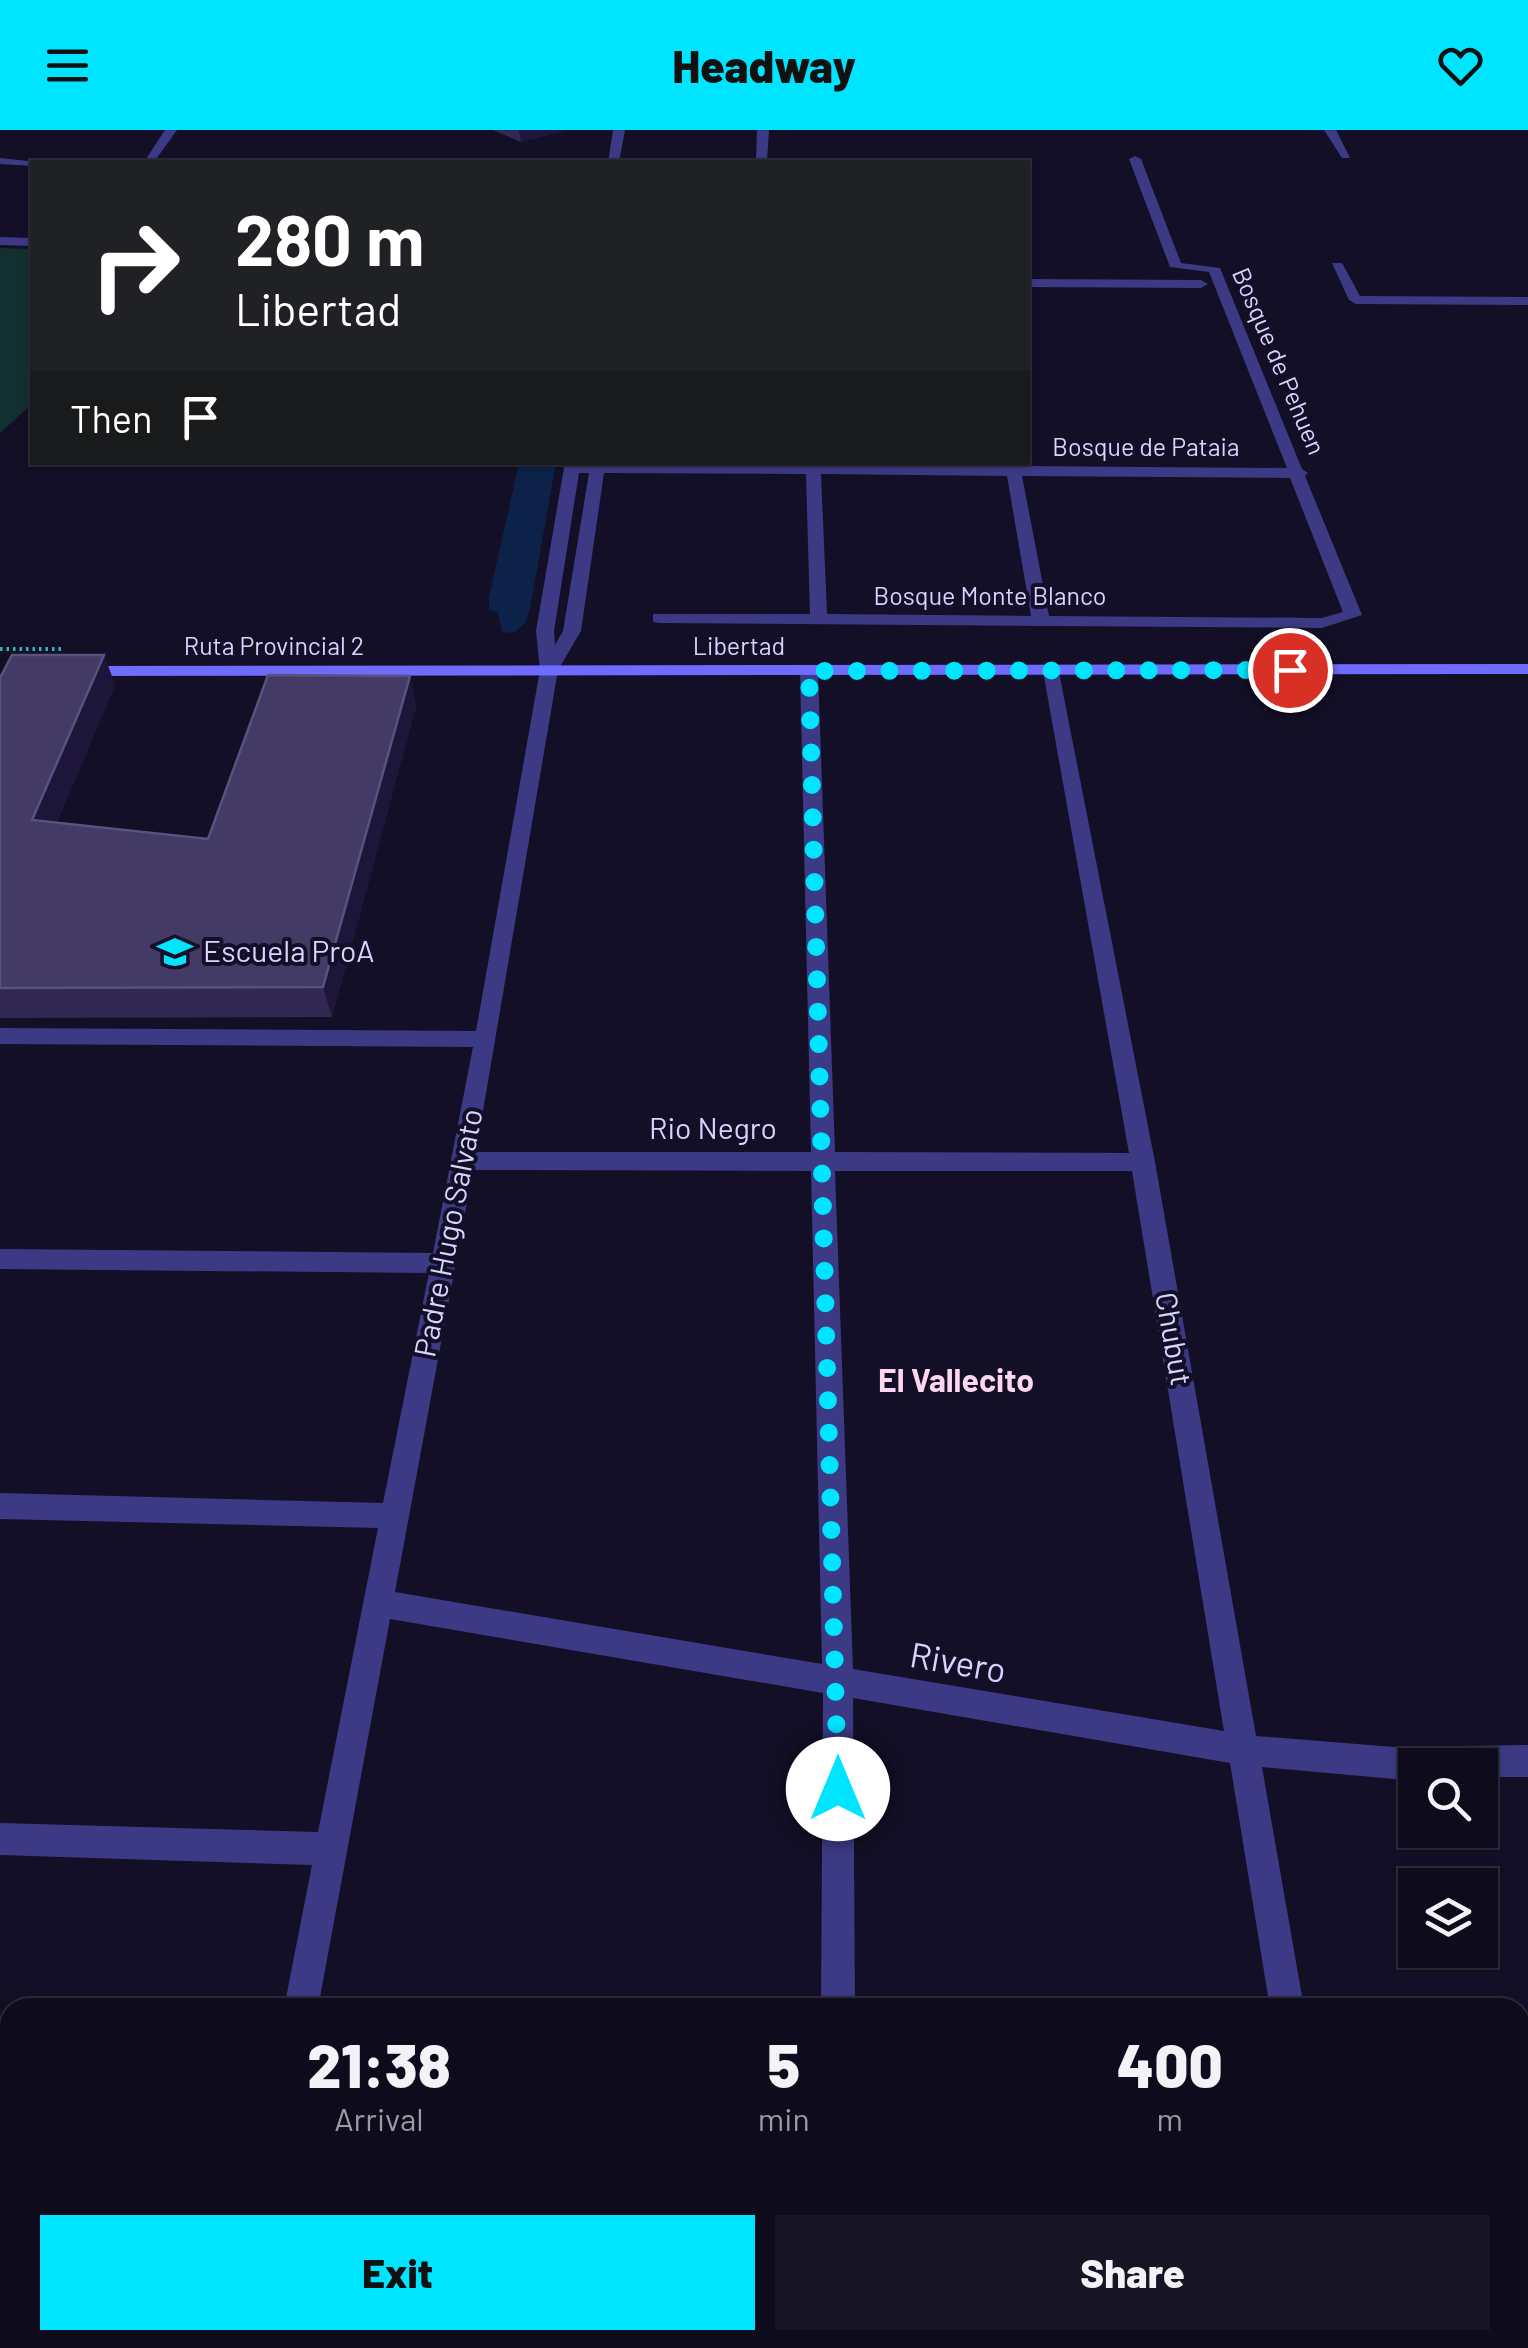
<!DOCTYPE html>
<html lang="en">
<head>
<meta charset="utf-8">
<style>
	body { margin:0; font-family:Barlow,sans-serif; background:#171425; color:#f1f3f6; height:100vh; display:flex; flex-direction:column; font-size:38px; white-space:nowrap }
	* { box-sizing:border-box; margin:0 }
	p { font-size:32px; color:#9b9ba3 }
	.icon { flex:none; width:55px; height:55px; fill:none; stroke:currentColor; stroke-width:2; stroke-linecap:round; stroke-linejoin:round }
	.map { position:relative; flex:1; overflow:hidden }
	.drawer { position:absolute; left:0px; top:1868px; width:1530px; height:352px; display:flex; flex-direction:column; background:#0e0b1c; border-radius:30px 30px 0 0; box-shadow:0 2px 8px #0004,0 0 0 2px #2e2b3b }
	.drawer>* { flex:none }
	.top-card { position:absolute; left:30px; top:30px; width:1000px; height:305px; border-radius:0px; box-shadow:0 2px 8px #0004,0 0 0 2px #2e2b3b; background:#202124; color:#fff; overflow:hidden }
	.tools { position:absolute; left:1398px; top:1618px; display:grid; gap:20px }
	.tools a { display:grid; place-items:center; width:100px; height:100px; border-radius:0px; background:#0e0b1c; box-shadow:0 2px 8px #0004,0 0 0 2px #2e2b3b; font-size:50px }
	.pin { position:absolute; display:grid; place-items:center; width:85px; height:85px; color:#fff; margin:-42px; border:5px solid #fff; border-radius:50%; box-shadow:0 2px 10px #0007 }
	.me { position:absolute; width:110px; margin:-55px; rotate:0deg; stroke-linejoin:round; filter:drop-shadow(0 0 8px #0008) }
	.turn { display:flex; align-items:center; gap:35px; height:210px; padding:0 40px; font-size:45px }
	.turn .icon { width:130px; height:130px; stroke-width:2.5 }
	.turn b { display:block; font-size:70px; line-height:85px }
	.then { display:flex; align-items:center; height:95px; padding:0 40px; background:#0003; gap:20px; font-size:38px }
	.eta { display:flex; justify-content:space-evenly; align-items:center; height:170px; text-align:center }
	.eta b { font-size:60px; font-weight:800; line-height:70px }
	.action { display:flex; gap:20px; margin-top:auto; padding:20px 40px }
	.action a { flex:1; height:115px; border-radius:0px; background:#00e5ff; color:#111; font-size:40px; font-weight:800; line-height:115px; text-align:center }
	.action a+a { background:#171425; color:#f1f3f6 }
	header { display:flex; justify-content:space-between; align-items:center; height:130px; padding:0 40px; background:#00e5ff; color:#111; font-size:45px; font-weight:800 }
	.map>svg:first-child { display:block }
	.green { fill:#12302f }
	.water { fill:#0c2248 }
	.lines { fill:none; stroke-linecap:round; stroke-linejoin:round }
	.path { stroke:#2fb8b0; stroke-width:4; stroke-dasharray:2.5 4; stroke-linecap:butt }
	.street { fill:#3d3a85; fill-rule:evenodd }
	.secondary { fill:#6f6bff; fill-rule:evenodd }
	.wall { fill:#312854 }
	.shaded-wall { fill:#1d163a }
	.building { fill:#433a66; stroke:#5a527e; stroke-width:2.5 }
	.route { stroke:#00e5ff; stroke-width:18; stroke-dasharray:0 32.4 }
	.labels { text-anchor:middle; stroke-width:8; stroke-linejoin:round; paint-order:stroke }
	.far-street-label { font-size:25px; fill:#d9d4ff; stroke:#130f26 }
	.poi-label { font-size:30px; fill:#d9d4ff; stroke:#130f26; text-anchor:start }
	.street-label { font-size:30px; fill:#d9d4ff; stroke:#130f26 }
	.neighbourhood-label { font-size:32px; font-weight:bold; fill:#ffd6f0; stroke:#130f26 }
	.near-street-label { font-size:35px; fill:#d9d4ff; stroke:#130f26 }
</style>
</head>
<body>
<header><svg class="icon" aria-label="menu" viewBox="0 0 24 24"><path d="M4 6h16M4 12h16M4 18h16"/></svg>Headway<svg class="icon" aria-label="heart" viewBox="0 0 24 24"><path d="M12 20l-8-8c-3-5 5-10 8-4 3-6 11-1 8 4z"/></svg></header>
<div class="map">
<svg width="1528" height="2218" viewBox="0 0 1528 2218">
	<rect width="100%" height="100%" fill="#130f26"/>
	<path class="green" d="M 0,118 L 32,119 L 32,274 L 0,303 Z"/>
	<path class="water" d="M 519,333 L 556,333 L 530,479 L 525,493 L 514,503 L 502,502 L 498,482 L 489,480 L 489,467 Z"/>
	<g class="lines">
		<path class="path" d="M 0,519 L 65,519"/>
		<path class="street" d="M 165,0 L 177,0 L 154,32 L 144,32 Z
			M 613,0 L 625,0 L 619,32 L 608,32 Z
			M 757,0 L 769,0 L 767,32 L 756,32 Z
			M 1324,0 L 1336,0 L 1350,28 L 1342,28 Z
			M 1135,26 L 1141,29 L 1181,133 L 1220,138 L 1302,339 L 1308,343 L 1305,346 L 1362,485 L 1322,498 L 659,493 L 653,492 L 653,484 L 810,484 L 806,344 L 604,343 L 581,501 L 558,540 L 476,1022 L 811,1022 L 800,541 L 809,536 L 818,541 L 835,1022 L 1129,1023 L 1043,541 L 1058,537 L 1155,1032 L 1256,1606 L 1394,1617 L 1528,1615 L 1528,1647 L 1480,1647 L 1480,1635 L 1415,1635 L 1415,1648 L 1394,1649 L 1262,1637 L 1304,1878 L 1270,1878 L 1230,1633 L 853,1568 L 855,1878 L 821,1878 L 823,1563 L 390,1489 L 318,1878 L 284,1878 L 312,1735 L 0,1725 L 0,1693 L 318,1702 L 378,1398 L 0,1389 L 0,1363 L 383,1373 L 429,1143 L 0,1139 L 0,1119 L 433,1123 L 473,917 L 0,914 L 0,898 L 476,901 L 540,540 L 536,501 L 565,332 L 1005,336 L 1004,332 L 1020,332 L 1021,336 L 1287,338 L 1209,142 L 1170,137 L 1129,29 ZM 579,343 L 589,343 L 563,501 L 555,515 L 554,501 ZM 821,344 L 1007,346 L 1031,486 L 827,484 ZM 1022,346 L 1290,348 L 1343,482 L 1322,488 L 1049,486 ZM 473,1040 L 811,1041 L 822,1534 L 395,1462 ZM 835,1041 L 1132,1041 L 1224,1601 L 853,1539 Z
			M 0,28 L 37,32 L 32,36 L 0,34 Z
			M 0,107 L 32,108 L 32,116 L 0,115 Z
			M 1332,133 L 1342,133 L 1360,166 L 1528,167 L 1528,175 L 1356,174 L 1349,170 Z
			M 1028,149 L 1201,150 L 1208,154 L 1201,158 L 1028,157 Z
			M 0,2150 L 10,2150 L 10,2188 L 0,2188 Z
			M 218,2210 L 256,2210 L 255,2218 L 217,2218 Z
			M 819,2210 L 857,2210 L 857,2218 L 819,2218 Z
			M 1326,2210 L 1364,2210 L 1365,2218 L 1327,2218 Z"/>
		<path class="secondary" d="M 1528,534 L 1528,544 L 75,546 L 66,541 L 75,536 Z"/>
	</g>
	<path class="wall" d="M 493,0 L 566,0 L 521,12 Z
		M 104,525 L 115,555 L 57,692 L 208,709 L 410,546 L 416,576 L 332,887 L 0,888 L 0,548 Z"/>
	<path class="shaded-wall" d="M 519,0 L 566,0 L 521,12 Z
		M 104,525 L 115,555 L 45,720 L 32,690 Z
		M 410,546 L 416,576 L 332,887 L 323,857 Z"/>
	<path class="building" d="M 12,525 L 104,525 L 32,690 L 208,709 L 268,545 L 410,546 L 323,857 L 0,858 L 0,548 Z"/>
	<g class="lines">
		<path class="route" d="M 838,1659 L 809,541 L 1290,540"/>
	</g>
	<defs>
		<symbol id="school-bare" viewBox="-9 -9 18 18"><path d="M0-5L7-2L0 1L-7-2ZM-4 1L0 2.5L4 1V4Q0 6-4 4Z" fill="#00e5ff" stroke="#130f26" stroke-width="2.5" paint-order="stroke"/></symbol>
	</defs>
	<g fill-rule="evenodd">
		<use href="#school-bare" x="150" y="797" width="50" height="50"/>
	</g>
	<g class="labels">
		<g class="far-street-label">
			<text transform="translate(1279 231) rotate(67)" y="9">Bosque de Pehuen</text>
			<text x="1146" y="326">Bosque de Pataia</text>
			<text x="990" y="475">Bosque Monte Blanco</text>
			<text x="274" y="525">Ruta Provincial 2</text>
			<text x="739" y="525">Libertad</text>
		</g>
		<g class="poi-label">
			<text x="203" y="832">Escuela ProA</text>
		</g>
		<g class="street-label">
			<text x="713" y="1009">Rio Negro</text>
			<text transform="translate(449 1103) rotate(-79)" y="10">Padre Hugo Salvato</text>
			<text transform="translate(1173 1209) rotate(80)" y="10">Chubut</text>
		</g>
		<g class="neighbourhood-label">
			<text x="956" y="1262">El Vallecito</text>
		</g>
		<g class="near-street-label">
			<text transform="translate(958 1533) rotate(10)" y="12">Rivero</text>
		</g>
	</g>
</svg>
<div class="tools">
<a><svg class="icon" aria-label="search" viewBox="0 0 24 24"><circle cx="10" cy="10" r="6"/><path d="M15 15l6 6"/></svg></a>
<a><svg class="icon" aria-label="layers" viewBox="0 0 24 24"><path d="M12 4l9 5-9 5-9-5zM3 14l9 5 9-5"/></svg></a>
</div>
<div class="pin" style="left:1290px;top:540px;background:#d93025"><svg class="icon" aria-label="arrive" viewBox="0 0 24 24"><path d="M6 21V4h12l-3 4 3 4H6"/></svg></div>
<svg class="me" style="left:838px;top:1659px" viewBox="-20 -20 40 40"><circle r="19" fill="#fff"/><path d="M0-13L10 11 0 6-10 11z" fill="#00e5ff"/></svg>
<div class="top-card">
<div class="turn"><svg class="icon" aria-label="right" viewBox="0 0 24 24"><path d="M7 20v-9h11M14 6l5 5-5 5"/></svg><div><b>280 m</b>Libertad</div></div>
<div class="then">Then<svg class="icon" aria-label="arrive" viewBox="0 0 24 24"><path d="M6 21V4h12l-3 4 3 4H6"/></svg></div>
</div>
<section class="drawer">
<div class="eta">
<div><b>21:38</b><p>Arrival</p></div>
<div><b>5</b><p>min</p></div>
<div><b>400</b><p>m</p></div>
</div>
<div class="action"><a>Exit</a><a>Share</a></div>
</section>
</div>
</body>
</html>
